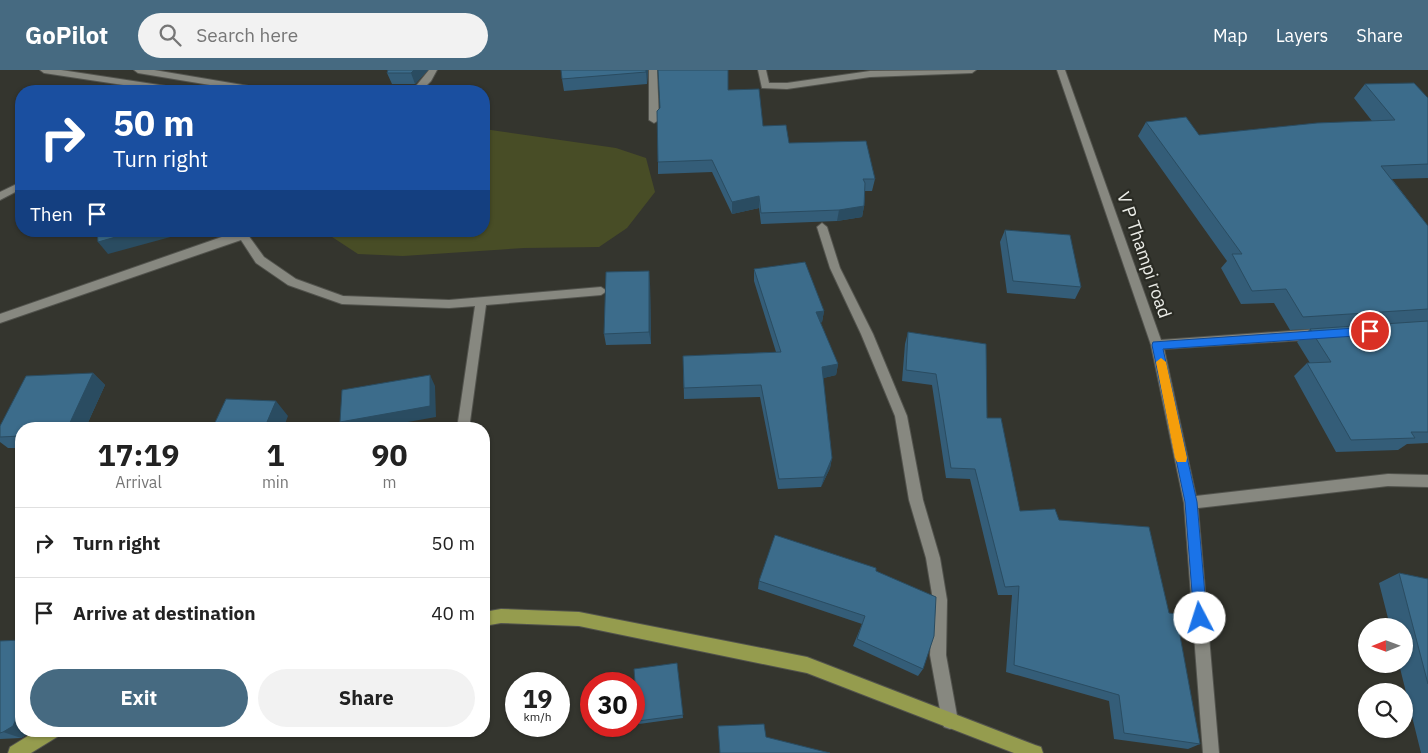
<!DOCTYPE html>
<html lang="en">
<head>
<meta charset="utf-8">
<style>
	body { margin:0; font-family:"IBM Plex Sans",sans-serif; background:#f2f2f2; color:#222; height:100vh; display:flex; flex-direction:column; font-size:19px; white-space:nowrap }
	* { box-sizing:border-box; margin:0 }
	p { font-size:16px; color:#767676 }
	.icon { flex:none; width:28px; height:28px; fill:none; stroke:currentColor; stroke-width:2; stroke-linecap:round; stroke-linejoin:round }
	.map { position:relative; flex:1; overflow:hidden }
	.panel { position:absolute; left:15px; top:352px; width:475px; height:315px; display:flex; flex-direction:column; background:#fff; border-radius:20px; box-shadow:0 1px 4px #0004 }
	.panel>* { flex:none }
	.top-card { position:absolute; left:15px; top:15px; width:475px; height:152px; border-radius:20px; box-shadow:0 1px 4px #0004; background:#1a4fa0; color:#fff; overflow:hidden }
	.needle { width:32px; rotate:269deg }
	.buttons { position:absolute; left:1358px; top:548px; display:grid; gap:10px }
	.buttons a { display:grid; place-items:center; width:55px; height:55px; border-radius:50%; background:#fff; box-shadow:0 1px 4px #0004; font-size:25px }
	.speed { position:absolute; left:505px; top:602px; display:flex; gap:10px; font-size:25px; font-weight:700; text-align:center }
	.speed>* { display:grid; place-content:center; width:65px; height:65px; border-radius:50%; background:#fff; box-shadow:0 1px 4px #0004; line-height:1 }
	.speed small { font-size:12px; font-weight:400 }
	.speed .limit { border:8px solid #d22; background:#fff; color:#111 }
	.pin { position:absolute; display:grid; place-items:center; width:42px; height:42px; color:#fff; margin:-21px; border:2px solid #fff; border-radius:50%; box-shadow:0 1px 5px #0007 }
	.me { position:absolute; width:55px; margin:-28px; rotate:355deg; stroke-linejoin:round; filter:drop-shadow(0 0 4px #0008) }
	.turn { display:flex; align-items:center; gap:18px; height:105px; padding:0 15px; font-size:22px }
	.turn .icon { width:65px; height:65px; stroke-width:2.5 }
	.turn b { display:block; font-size:35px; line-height:42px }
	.then { display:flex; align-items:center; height:48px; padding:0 15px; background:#0003; gap:10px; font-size:19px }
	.eta { display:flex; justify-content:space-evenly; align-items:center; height:85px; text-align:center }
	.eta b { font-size:30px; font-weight:700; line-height:35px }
	.primary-button { display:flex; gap:10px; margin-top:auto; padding:10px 15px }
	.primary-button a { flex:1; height:58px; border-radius:30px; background:#466a81; color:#fff; font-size:20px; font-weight:700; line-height:58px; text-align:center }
	.primary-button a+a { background:#f2f2f2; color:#222 }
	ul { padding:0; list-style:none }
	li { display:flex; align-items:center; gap:15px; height:70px; padding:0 15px; border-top:1px solid #e0e0e0 }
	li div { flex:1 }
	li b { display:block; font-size:19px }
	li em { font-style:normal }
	header { display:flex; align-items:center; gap:30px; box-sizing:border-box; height:70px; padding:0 25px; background:#466a81; color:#fff }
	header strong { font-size:24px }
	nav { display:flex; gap:28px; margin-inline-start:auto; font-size:18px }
	.search { width:350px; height:45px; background:#f2f2f2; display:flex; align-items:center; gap:12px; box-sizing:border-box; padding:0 18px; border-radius:28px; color:#767676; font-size:19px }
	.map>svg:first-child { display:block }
	.green { fill:#484d26 }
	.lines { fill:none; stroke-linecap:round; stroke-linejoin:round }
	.minor-casing { stroke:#52534d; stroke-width:2 }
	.major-casing { stroke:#52534d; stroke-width:2 }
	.minor { fill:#878880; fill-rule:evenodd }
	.major { fill:#959c4e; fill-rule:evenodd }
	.wall { fill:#345d78 }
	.shaded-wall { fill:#2a4c61 }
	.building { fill:#3c6c8b; stroke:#2a4c61 }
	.route { fill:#1a73e8; stroke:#114b97 }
	.slow { fill:#f59e0b }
	.labels { text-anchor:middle; stroke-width:4.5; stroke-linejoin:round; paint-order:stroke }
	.street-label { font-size:18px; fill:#ecede8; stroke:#2a2b24 }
</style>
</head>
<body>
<header>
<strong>GoPilot</strong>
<div class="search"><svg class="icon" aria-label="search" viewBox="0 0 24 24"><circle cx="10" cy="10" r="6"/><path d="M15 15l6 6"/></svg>Search here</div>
<nav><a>Map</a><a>Layers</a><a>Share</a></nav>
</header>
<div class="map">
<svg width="1428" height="683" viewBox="0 0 1428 683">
	<rect width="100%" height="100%" fill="#34352e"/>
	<path class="green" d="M 484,59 L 616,78 L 646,88 L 655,122 L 627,158 L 599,177 L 524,178 L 403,186 L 358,184 L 323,161 L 484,161 Z"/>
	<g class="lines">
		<defs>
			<path id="minor" d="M 40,0 L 61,0 L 179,18 L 184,21 L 163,21 L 44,3 Z
				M 134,0 L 154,0 L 261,18 L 266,21 L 246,21 L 138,3 Z
				M 429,0 L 437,0 L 431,11 L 421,21 L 412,21 Z
				M 649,0 L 657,0 L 659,50 L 654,53 L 649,50 Z
				M 758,0 L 766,0 L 769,13 L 787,13 L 870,1 L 976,0 L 972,3 L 870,7 L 787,19 L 762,18 Z
				M 1057,0 L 1065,0 L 1161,270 L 1319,259 L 1325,264 L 1319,269 L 1164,279 L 1196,426 L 1388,404 L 1428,405 L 1428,417 L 1388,416 L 1198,438 L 1219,683 L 1203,683 L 1184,433 L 1151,275 Z
				M 21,112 L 21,119 L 0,130 L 0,122 Z
				M 822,153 L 827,157 L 840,198 L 873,264 L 907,346 L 923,430 L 940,488 L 947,530 L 946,585 L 958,651 L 956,657 L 950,659 L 944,657 L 942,651 L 930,585 L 933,530 L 926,488 L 909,430 L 895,346 L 861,264 L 830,198 L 817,157 Z
				M 239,161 L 249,161 L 248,165 L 264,187 L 296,209 L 343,226 L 449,230 L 601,217 L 607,221 L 601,225 L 486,235 L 469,359 L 457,359 L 475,236 L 449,238 L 342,234 L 288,215 L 256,193 L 241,170 L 0,253 L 0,244 Z"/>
			<path id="major" d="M 501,539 L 579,542 L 807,587 L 1035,675 L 1041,677 L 1043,683 L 1014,683 L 807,603 L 579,556 L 501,553 L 484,556 L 484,542 Z
				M 36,661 L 59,661 L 57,667 L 31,683 L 8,683 L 10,677 Z"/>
		</defs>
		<use href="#minor" class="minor-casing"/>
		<use href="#major" class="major-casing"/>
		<use href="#minor" class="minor"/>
		<use href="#major" class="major"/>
	</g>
	<path class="wall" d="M 388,0 L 428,0 L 415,14 L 392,14 L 387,3 Z
		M 648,0 L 647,14 L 564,21 L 562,9 Z
		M 1365,14 L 1428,28 L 1428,108 L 1392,109 L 1428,156 L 1428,373 L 1407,374 L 1398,380 L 1336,382 L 1294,306 L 1307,293 L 1310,293 L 1297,272 L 1310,259 L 1290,260 L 1274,233 L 1241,234 L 1221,198 L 1227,191 L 1138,66 L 1146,52 L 1199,65 L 1372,51 L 1354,28 Z
		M 728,20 L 763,56 L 789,73 L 875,109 L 872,121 L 865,121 L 864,136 L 862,147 L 837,151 L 761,154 L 759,138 L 732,144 L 712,102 L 658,104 L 658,92 L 660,38 Z
		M 1005,160 L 1081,217 L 1075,229 L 1007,223 L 1000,172 Z
		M 754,199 L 824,241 L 822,252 L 820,253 L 838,294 L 836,305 L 823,308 L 832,388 L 830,398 L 821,417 L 778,419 L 760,327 L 684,329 L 683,286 L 776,282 L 754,211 Z
		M 650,213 L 651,274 L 606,275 L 604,264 Z
		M 908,262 L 987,348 L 1020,441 L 1059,450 L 1200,674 L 1188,679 L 1114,669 L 1109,631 L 1006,602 L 1012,525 L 998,525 L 970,409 L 946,408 L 932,315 L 902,311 L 905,274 Z
		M 93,303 L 105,315 L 85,359 L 21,359 L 21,378 L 8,378 L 0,372 L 0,356 Z
		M 876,501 L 923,599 L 918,606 L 853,576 L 862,554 L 758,519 L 759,511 Z
		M 1399,503 L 1428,509 L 1428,683 L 1421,683 L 1399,594 L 1404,594 L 1404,556 L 1390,556 L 1379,513 Z
		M 0,571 L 31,662 L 21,668 L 0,669 Z
		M 677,593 L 683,648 L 639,654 L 638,651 Z"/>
	<path class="shaded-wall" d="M 414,0 L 428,0 L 415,14 L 411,3 Z
		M 646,0 L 648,0 L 647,14 L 646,2 Z
		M 759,126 L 759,138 L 732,144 L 732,132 Z
		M 864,136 L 862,147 L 837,151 L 839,140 Z
		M 137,161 L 173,161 L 174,166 L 108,184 L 98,172 Z
		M 649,201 L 650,213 L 651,274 L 649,262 Z
		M 824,241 L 822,252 L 814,254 L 816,242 Z
		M 838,294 L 836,305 L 820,309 L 822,297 Z
		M 93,303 L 105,315 L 85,359 L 67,359 Z
		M 430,305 L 435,316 L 436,347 L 368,359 L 345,359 L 340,352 Z
		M 276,331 L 288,346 L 283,359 L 264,359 Z
		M 832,388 L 830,398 L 821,417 L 824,407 Z
		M 21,637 L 21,661 L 31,661 L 31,662 L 21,668 L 3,662 Z"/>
	<path class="building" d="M 388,0 L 414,0 L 411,3 L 387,3 Z
		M 561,0 L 646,0 L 646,2 L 562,9 Z
		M 658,0 L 728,0 L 728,20 L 759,19 L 763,56 L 786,55 L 789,73 L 866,71 L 875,109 L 863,109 L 865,113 L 864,136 L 839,140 L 761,143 L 759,126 L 732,132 L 712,90 L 658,92 L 657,41 L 660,38 Z
		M 1414,13 L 1428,28 L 1428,94 L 1381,96 L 1428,156 L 1428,239 L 1303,247 L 1286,219 L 1252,221 L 1232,184 L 1242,184 L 1146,52 L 1186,47 L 1199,65 L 1317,53 L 1395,50 L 1365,14 Z
		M 1005,160 L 1070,165 L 1081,217 L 1013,211 Z
		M 97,161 L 137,161 L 98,172 Z
		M 805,192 L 824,241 L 816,242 L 838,294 L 822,297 L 832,388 L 824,407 L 779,409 L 761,315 L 684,318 L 683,286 L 781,282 L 754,199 Z
		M 649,201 L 649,262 L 604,264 L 606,202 Z
		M 1428,251 L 1428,362 L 1411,362 L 1415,368 L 1351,370 L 1307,293 L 1331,292 L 1310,259 Z
		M 908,262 L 986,274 L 987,348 L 1001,348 L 1020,441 L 1055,439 L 1059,450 L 1149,457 L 1169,543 L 1176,544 L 1200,674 L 1124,663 L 1119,625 L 1014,595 L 1019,516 L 1005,517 L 975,399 L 951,398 L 936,304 L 906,300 Z
		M 93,303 L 67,359 L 21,359 L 21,366 L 0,367 L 0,356 L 26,306 Z
		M 430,305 L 430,336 L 340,352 L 342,320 Z
		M 226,329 L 276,331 L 264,359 L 212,359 Z
		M 775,465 L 876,498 L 876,501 L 936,527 L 934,566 L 923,599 L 857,569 L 865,546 L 759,511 Z
		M 1399,503 L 1428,509 L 1428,614 Z
		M 21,570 L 21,637 L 13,656 L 3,662 L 0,663 L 0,571 Z
		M 677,593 L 683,645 L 638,651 L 634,599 Z
		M 764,654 L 766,667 L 830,683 L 720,683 L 718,656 Z"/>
	<path class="route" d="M 1370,257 L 1375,261 L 1370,265 L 1163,279 L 1197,432 L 1207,548 L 1205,553 L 1200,555 L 1196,553 L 1194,548 L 1185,432 L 1152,275 L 1153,272 Z"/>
	<path class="slow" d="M 1161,288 L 1166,292 L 1187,388 L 1186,392 L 1177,392 L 1175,388 L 1156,292 Z"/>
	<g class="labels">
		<g class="street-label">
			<text transform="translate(1144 185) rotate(71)" y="6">V P Thampi road</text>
		</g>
	</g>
</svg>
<div class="buttons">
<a><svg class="needle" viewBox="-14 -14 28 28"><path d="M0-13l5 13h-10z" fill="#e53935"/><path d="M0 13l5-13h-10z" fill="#767676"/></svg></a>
<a><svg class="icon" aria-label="search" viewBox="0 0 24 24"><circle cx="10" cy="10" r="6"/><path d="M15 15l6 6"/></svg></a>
</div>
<div class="speed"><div>19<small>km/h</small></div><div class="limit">30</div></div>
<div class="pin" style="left:1370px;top:261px;background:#d93025"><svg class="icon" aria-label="arrive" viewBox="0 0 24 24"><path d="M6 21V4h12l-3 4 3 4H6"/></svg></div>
<svg class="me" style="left:1200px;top:548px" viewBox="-20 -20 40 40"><circle r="19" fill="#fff"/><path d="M0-13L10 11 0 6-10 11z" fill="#1a73e8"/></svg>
<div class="top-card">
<div class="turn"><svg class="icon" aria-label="right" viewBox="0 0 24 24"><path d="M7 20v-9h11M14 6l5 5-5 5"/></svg><div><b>50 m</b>Turn right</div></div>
<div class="then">Then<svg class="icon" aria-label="arrive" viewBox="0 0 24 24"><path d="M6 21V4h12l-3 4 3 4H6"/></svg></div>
</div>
<section class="panel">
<div class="eta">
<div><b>17:19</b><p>Arrival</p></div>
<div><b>1</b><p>min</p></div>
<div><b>90</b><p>m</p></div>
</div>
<ul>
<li><svg class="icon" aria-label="right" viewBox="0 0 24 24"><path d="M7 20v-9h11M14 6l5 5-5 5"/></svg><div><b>Turn right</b></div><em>50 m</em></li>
<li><svg class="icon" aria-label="arrive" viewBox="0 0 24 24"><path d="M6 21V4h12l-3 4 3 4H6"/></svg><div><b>Arrive at destination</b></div><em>40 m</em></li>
</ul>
<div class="primary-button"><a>Exit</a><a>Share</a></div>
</section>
</div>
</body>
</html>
